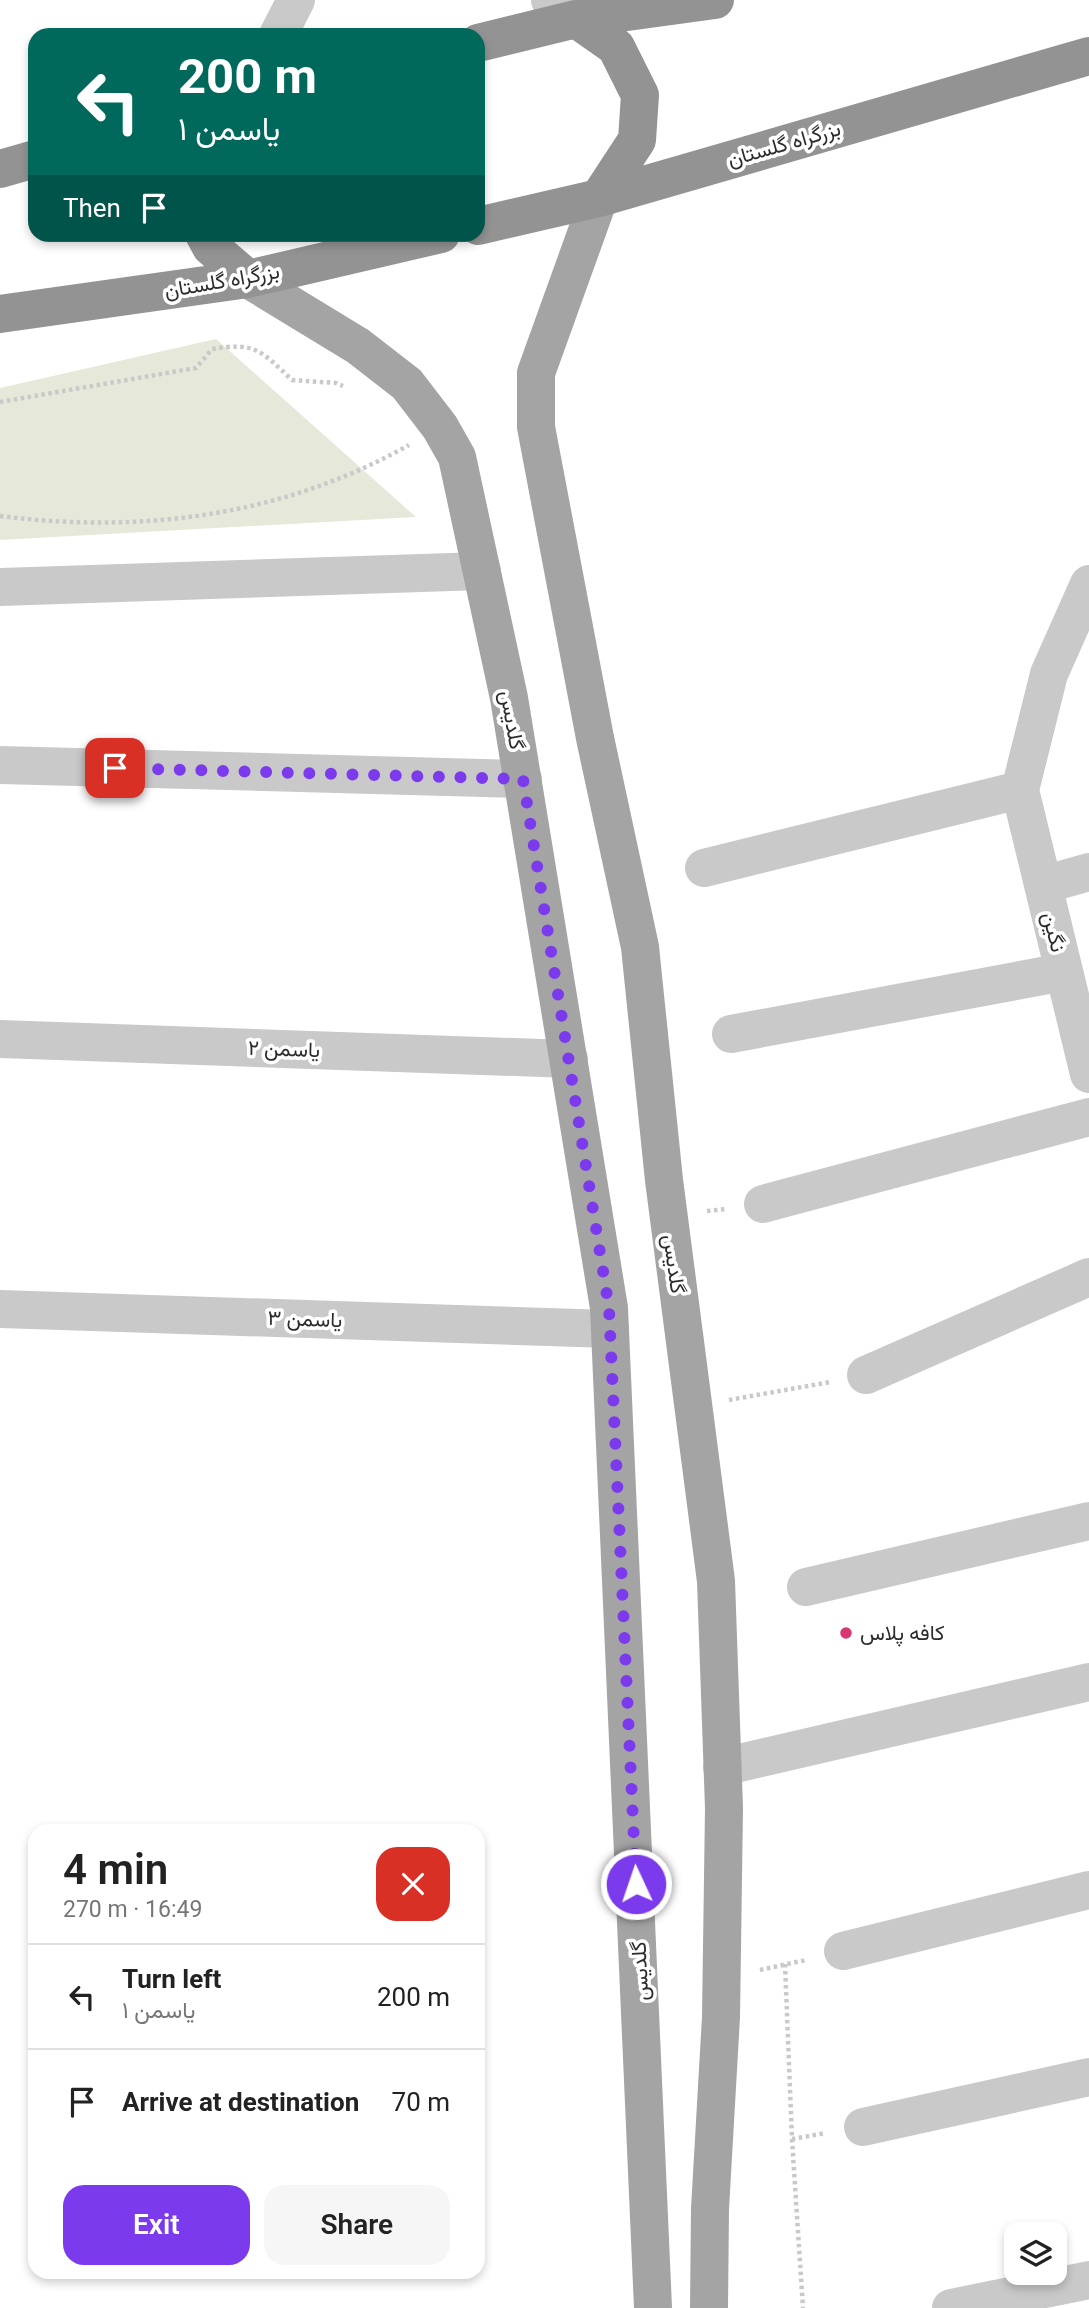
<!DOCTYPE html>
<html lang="en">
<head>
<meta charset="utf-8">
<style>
	body { margin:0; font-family:Roboto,Vazirmatn,sans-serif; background:#f6f6f6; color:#222; height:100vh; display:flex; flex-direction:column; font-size:26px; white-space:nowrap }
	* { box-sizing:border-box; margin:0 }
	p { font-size:23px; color:#767676 }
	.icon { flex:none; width:38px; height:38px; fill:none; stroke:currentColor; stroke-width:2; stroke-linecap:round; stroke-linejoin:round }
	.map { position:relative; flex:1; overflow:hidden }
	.panel { position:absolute; left:28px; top:1824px; width:457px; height:455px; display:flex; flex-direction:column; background:#fff; border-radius:21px; box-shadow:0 4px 10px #0003 }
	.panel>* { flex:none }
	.top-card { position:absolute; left:28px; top:28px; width:457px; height:214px; border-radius:21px; box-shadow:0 4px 10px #0003; background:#00695c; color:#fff; overflow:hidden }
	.controls { position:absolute; left:1004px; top:2222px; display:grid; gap:14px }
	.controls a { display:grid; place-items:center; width:63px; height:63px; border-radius:14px; background:#fff; box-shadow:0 4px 10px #0003; font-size:35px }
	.pin { position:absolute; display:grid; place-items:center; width:60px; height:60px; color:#fff; margin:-30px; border-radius:14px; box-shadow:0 4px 10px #0006 }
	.me { position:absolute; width:77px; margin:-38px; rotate:357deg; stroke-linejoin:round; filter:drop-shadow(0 0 5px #0008) }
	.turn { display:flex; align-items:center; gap:24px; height:147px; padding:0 35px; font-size:32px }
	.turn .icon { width:91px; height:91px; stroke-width:2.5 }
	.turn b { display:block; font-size:49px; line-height:60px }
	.then { display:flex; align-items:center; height:66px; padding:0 35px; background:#0003; gap:14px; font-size:26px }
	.round { display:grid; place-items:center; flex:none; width:74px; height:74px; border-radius:21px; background:#f6f6f6 }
	.head { display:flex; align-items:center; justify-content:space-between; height:119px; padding:0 35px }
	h1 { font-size:42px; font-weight:600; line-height:52px }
	.action { display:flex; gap:14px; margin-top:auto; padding:14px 35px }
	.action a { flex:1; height:80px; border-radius:21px; background:#7c3aed; color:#fff; font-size:28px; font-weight:600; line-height:80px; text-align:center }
	.action a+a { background:#f6f6f6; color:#222 }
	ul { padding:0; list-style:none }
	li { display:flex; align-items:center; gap:21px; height:105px; padding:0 35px; border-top:2px solid #e0e0e0 }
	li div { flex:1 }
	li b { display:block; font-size:26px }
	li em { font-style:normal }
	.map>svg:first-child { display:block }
	.green { fill:#e6e9d9 }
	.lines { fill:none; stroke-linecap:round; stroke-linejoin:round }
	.path { stroke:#c9c9c9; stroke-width:4.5; stroke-dasharray:3.5 3.5; stroke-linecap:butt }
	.minor { stroke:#c9c9c9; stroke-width:38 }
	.major { stroke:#a4a4a4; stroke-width:38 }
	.highway { stroke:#939393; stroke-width:38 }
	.route { stroke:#7c3aed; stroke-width:12; stroke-dasharray:0 21.6 }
	.poi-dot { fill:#d83871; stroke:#fff; stroke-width:2.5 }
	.labels { text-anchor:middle; stroke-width:7; stroke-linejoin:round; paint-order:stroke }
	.street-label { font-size:21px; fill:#2c2c2c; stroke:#fff }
	.poi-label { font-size:21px; fill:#2c2c2c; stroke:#fff; text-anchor:start }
</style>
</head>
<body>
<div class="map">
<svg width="1089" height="2308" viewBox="0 0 1089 2308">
	<rect width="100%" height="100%" fill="#fff"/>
	<path class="green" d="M 216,339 L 416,517 L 0,540 L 0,388 Z"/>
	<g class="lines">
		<path class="path" d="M 0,402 L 196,368 L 212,349 C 256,342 260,350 292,380 L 336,383 L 343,386
			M 0,516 C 142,534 283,516 409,445
			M 707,1211 L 726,1209
			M 729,1400 L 830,1382
			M 785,1964 L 792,2139 L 826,2133
			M 760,1970 L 806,1960
			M 792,2139 L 803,2308"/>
		<path class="minor" d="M 550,0 L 576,19
			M 278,35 L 296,0
			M 1089,584 L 1049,674 L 1020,790 L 1089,1074
			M 0,587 L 482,571
			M 0,765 L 523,779
			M 704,868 L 1020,790
			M 1043,885 L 1089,872
			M 731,1034 L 1064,972
			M 0,1039 L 569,1059
			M 763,1204 L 1089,1117
			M 0,1309 L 610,1329
			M 866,1375 L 1089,1277
			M 806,1587 L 1089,1521
			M 722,1767 L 1089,1682
			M 843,1951 L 1089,1890
			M 863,2127 L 1089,2077
			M 951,2308 L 1089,2280"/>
		<path class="major" d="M 599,198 L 536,373 L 536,427 L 595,738 L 640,947 L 664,1180 L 716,1581 L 724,1808 L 721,2017 L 710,2209 L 709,2308
			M 248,279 L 358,346 L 407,384 L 440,427 L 457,457 L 509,698 L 609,1308 L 653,2308"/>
		<path class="highway" d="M 576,19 L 616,47 L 640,95 L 637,140 L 599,198
			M 478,43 L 576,19 L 715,0
			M 0,169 L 35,159
			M 478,226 L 599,198 L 1089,56
			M 204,234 L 211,247 L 248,279
			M 0,314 L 248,279 L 441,234"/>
	</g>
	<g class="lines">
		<path class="route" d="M 115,768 L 523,779 L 609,1308 L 636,1884"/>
	</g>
	<circle class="poi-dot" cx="846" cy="1633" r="7"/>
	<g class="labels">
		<g class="street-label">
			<text transform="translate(784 144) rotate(-16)" y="7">بزرگراه گلستان</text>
			<text transform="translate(222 281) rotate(-10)" y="7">بزرگراه گلستان</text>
			<text transform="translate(512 720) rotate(80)" y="7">گلدیس</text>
			<text transform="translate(1054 932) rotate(76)" y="7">نگین</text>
			<text transform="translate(284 1049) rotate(2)" y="7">یاسمن ۲</text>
			<text transform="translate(674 1264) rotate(82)" y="7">گلدیس</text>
			<text transform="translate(305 1319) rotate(2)" y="7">یاسمن ۳</text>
			<text transform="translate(640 1971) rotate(-93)" y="7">گلدیس</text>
		</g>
		<g class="poi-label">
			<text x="860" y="1640">کافه پلاس</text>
		</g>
	</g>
</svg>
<div class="controls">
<a><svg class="icon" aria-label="layers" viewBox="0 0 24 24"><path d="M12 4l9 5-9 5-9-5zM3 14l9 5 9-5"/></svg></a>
</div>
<div class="pin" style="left:115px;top:768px;background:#d93025"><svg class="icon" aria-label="arrive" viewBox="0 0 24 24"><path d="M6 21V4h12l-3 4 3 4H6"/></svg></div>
<svg class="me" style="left:636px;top:1884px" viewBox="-20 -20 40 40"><circle r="17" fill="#7c3aed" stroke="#fff" stroke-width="3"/><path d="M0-11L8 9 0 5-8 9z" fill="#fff"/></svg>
<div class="top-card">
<div class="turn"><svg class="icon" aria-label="left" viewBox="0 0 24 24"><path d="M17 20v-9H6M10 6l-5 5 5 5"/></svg><div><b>200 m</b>یاسمن ۱</div></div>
<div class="then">Then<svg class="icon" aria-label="arrive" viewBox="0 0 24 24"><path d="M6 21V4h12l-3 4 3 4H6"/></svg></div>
</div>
<section class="panel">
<div class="head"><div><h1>4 min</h1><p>270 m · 16:49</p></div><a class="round" style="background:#d93025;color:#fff"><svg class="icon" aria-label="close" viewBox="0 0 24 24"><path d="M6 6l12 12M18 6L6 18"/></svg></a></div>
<ul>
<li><svg class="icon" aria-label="left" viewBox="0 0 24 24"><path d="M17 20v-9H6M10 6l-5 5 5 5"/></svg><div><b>Turn left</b><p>یاسمن ۱</p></div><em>200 m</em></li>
<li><svg class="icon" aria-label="arrive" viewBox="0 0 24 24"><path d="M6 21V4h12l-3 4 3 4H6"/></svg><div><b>Arrive at destination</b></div><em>70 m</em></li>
</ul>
<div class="action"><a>Exit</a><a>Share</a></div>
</section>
</div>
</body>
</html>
